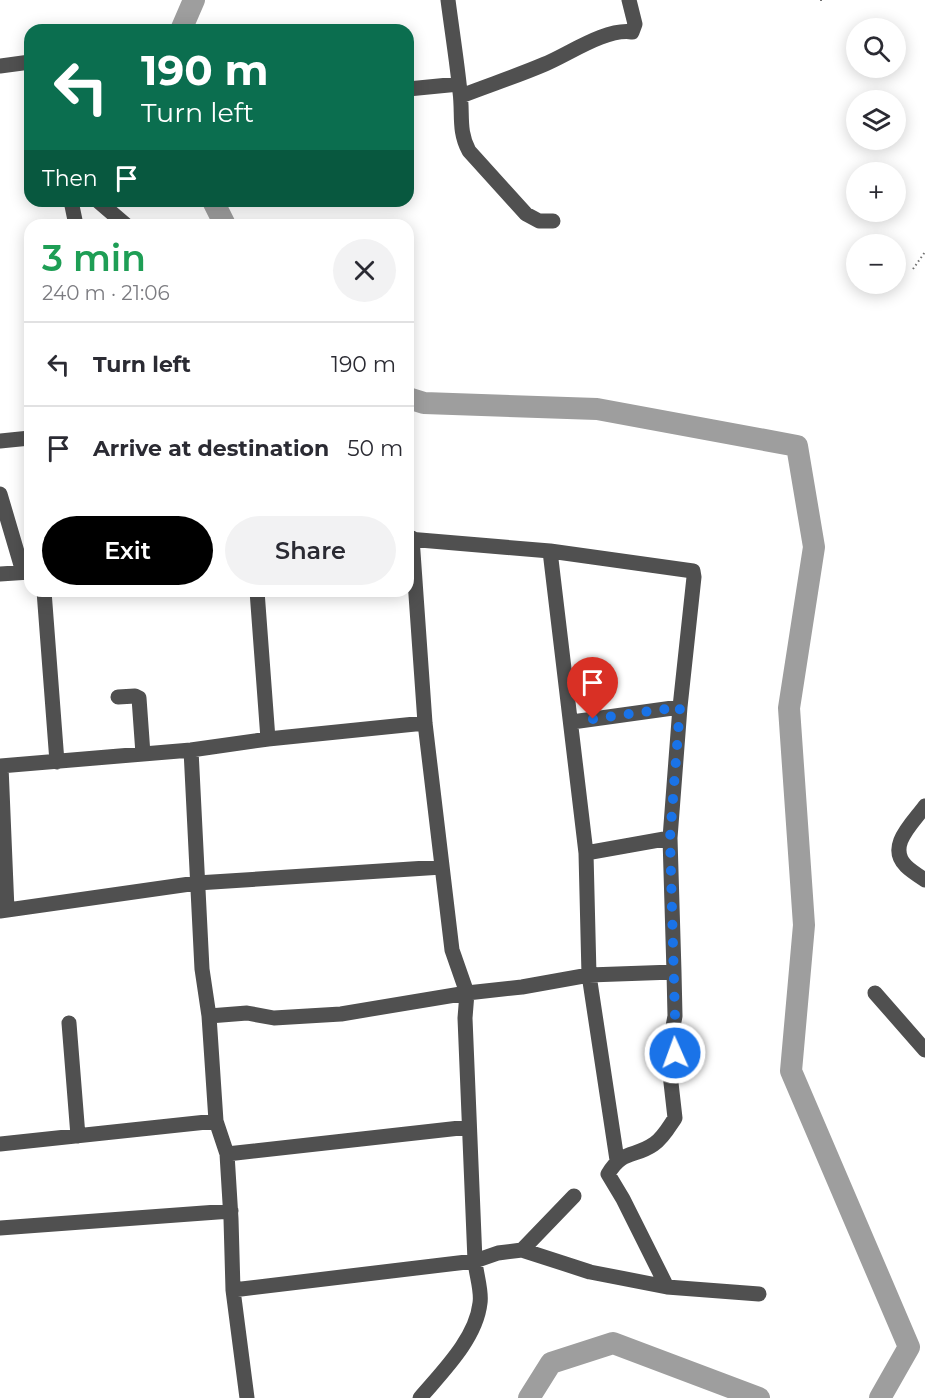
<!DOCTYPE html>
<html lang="en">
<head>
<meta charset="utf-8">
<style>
	body { margin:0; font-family:Montserrat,sans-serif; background:#f2f2f3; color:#2b2b33; height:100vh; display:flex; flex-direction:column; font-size:22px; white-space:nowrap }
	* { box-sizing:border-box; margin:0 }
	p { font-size:20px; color:#7c7c81 }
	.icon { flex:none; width:33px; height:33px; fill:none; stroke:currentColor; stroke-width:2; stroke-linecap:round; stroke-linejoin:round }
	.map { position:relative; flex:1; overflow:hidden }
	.details { position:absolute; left:24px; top:219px; width:390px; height:378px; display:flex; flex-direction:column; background:#fff; border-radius:18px; box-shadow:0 3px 15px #0003 }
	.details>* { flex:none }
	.banner { position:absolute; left:24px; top:24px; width:390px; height:183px; border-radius:18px; box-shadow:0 3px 15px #0003; background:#0b6e4f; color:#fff; overflow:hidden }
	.fabs { position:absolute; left:846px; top:18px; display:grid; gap:12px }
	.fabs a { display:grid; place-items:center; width:60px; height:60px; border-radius:50%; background:#fff; box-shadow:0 3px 15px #0003; font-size:30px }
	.pin { position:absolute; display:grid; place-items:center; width:51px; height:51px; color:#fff; margin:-62px -26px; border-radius:50% 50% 50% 0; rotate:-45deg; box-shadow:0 0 6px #0007 }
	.pin .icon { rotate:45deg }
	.me { position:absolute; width:66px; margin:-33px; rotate:358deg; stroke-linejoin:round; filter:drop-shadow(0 0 4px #0008) }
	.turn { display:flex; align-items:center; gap:21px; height:126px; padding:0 18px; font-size:27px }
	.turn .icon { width:78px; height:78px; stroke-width:2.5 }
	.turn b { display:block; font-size:42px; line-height:51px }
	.then { display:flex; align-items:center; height:57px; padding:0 18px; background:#0003; gap:12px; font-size:22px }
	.round { display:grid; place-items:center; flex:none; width:63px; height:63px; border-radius:32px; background:#f2f2f3 }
	.headline { display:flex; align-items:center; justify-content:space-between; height:102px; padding:0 18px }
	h1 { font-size:36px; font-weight:600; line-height:45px; color:#1e9e55 }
	.primary-button { display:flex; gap:12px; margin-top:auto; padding:12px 18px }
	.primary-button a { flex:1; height:69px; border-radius:36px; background:#000; color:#fff; font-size:24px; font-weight:600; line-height:69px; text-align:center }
	.primary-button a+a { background:#f2f2f3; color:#2b2b33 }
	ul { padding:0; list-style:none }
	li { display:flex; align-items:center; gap:18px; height:84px; padding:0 18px; border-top:2px solid #e1e1e2 }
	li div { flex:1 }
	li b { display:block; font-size:22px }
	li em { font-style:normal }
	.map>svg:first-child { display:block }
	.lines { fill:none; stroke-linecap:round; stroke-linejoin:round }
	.river { stroke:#9e9e9e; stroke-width:22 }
	.path { stroke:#727272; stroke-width:2; stroke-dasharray:1.5 3; stroke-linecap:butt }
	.minor { stroke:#505050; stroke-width:15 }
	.route { stroke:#1a73e8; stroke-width:10; stroke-dasharray:0 18 }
</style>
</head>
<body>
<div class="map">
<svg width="925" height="1398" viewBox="0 0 925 1398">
	<rect width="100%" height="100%" fill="#fff"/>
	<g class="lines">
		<path class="river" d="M 181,30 L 194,0
			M 213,201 L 225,225
			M 408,398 L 424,403 L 597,409 L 797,446 L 814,547 L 789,708 L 804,925 L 791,1071 L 909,1347 L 880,1398
			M 529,1398 L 551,1363 L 613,1343 L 759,1398"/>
		<path class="path" d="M 821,1 L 821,0
			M 913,269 L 925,252"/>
		<path class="minor" d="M 448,0 C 452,31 457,62 460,92 C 463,114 458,131 469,151 L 526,214 L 539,221 L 553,221
			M 0,66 L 30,62
			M 408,89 L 459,84
			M 461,96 C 489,85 517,76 545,64 C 569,54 606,28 632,32 L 635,24 L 629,0
			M 71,201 L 76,225
			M 98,201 L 126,225
			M 0,441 L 30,438
			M 0,494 L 23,572
			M 408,539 L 550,551 L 693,571 L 694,577 L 680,707 L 670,838 L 674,972
			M 550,551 L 586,853 L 589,975 L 617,1160
			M 0,574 L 30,572
			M 44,591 L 57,762
			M 257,591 L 268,739
			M 118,697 L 135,696 L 139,698 L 143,754
			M 572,722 L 680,707
			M 191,750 L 202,969 L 209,1016 L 216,1121 L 227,1154 L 231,1219 L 233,1290 L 247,1398
			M 0,766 L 191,750 L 268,739 L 425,723
			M 1,766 L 7,910
			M 925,806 C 913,823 886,846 906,866 C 911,871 919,876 925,880
			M 586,853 L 670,838
			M 0,911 L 197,883 L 442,867
			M 875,993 L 925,1050
			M 209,1016 L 247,1013 L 274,1018 L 341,1014 L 467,993 L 522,987 L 589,975 L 674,972 L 675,1016 L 671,1037 L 675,1053 L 670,1074 L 675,1118 C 669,1127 663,1138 654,1144 C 634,1158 623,1149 608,1174 L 623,1199 L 667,1287 L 759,1294
			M 69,1023 L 78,1136
			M 0,1144 L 216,1121
			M 227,1154 L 469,1127
			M 0,1228 L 231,1211
			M 522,1250 L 590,1272 L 667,1287
			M 233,1290 L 475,1261 L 465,1018 L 467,993 L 452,950 L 425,723 L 412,538
			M 420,1398 C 442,1372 476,1339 480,1303 C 482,1291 476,1274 475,1261 L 498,1253 L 522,1250 L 574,1196"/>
	</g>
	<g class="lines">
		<path class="route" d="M 593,719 L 680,707 L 670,838 L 675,1016 L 671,1037 L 675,1053"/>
	</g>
</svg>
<div class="fabs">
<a><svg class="icon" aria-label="search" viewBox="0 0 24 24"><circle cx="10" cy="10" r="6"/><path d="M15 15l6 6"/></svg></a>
<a><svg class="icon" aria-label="layers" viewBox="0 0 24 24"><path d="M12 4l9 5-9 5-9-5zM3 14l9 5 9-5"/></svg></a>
<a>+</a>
<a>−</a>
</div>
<div class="pin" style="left:593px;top:719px;background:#d93025"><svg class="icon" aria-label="arrive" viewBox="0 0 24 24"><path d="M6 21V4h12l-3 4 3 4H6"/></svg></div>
<svg class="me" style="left:675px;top:1053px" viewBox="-20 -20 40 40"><circle r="17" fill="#1a73e8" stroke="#fff" stroke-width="3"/><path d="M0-11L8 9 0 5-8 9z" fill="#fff"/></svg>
<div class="banner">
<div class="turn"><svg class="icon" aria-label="left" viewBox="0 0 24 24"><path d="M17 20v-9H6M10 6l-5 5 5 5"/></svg><div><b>190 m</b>Turn left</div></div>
<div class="then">Then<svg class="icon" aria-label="arrive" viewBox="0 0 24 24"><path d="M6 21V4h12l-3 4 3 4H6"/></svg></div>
</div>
<section class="details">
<div class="headline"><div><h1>3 min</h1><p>240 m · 21:06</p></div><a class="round"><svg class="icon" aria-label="close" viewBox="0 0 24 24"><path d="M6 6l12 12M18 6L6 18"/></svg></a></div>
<ul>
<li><svg class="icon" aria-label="left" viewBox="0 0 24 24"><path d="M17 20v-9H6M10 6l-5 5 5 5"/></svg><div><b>Turn left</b></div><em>190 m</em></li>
<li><svg class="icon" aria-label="arrive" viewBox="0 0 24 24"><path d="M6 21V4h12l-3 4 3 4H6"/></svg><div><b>Arrive at destination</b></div><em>50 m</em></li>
</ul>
<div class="primary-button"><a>Exit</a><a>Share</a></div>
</section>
</div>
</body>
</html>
